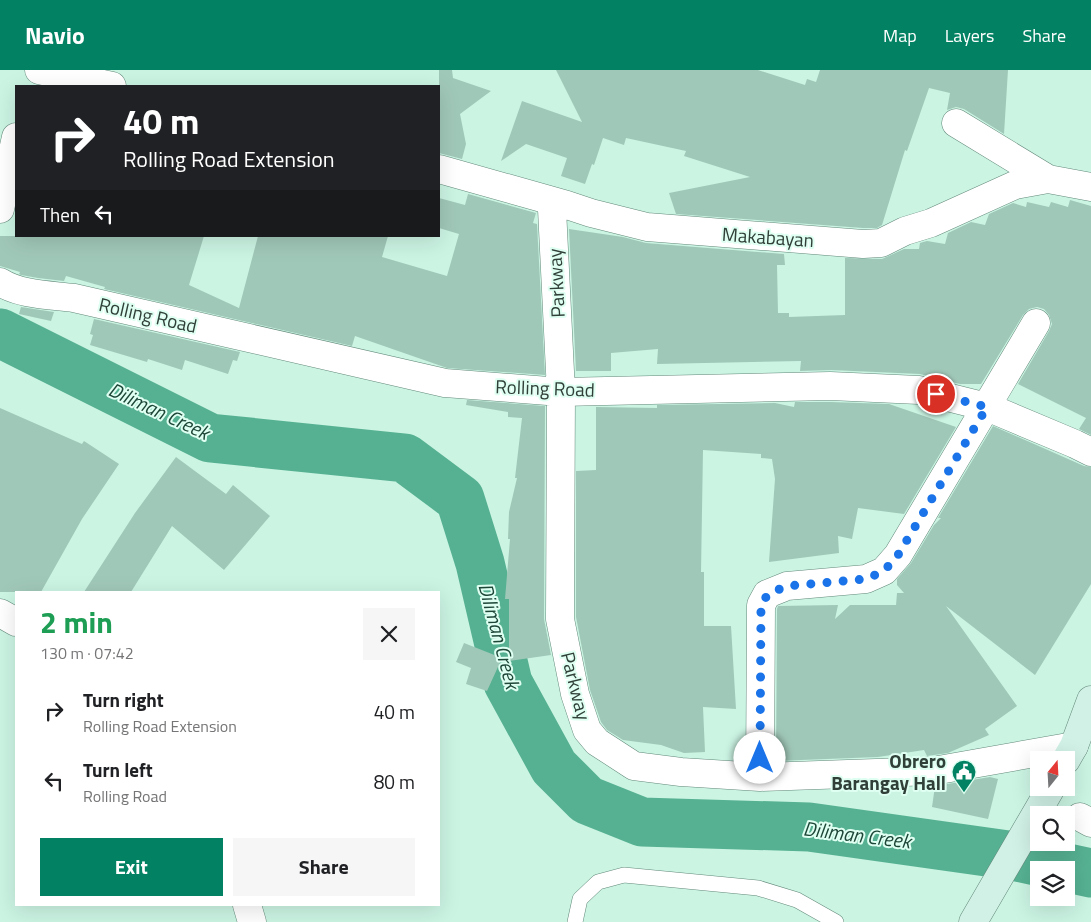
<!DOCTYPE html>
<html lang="en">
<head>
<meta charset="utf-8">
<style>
	body { margin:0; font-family:"Titillium Web",sans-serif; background:#f6f6f6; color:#202124; height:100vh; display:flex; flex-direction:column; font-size:19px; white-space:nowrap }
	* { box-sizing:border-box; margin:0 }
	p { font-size:16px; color:#757577 }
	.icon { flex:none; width:28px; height:28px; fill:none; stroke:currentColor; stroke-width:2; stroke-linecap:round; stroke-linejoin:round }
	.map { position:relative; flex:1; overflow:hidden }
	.sheet { position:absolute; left:15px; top:521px; width:425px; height:315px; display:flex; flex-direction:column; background:#fff; border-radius:0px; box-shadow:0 5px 20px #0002 }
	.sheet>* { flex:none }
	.top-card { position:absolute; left:15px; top:15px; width:425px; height:152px; border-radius:0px; box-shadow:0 5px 20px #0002; background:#202124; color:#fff; overflow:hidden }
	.needle { width:32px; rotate:18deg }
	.controls { position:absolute; left:1030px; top:681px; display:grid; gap:10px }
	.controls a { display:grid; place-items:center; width:45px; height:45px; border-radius:0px; background:#fff; box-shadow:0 5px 20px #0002; font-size:25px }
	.pin { position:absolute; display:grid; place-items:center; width:42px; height:42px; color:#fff; margin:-21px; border:2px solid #fff; border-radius:50%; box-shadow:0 1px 5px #0007 }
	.me { position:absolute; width:55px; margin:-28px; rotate:0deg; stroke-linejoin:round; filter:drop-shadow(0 0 4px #0008) }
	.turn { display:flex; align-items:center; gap:18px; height:105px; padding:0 25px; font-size:22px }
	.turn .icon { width:65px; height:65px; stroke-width:2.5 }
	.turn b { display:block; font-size:35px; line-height:42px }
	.then { display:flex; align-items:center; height:48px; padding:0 25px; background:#0003; gap:10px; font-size:19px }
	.round { display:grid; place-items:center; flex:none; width:52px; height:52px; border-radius:0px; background:#f6f6f6 }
	.summary { display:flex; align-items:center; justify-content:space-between; height:85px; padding:0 25px }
	h1 { font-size:30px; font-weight:700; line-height:38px; color:#1e9e55 }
	.cta { display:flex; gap:10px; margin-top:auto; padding:10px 25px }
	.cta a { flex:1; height:58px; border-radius:0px; background:#028263; color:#fff; font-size:20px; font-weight:700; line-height:58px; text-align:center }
	.cta a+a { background:#f6f6f6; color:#202124 }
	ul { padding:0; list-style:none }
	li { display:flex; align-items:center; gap:15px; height:70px; padding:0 25px }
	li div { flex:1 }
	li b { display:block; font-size:19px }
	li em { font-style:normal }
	header { display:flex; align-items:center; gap:30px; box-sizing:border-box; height:70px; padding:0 25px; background:#028263; color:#fff }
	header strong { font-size:24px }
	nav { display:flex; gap:28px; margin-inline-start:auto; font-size:18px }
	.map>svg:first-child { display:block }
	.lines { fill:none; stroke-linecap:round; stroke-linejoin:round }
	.river { stroke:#56b192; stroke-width:49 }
	.building { fill:#a0c8b8 }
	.lane-casing { stroke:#63897a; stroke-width:16 }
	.street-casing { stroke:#63897a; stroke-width:29 }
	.secondary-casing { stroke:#63897a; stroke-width:29 }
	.lane { stroke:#fff; stroke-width:15 }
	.street { stroke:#fff; stroke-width:28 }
	.secondary { stroke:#d1f1e6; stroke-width:28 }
	.route { stroke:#1a73e8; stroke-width:9; stroke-dasharray:0 16.2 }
	.labels { text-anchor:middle; stroke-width:4; stroke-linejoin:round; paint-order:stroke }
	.street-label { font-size:19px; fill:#304039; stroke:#defff1 }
	.poi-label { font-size:19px; font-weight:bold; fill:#304039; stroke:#defff1; text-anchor:end }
	.water-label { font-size:20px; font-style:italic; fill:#1d4638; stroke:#defff1 }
</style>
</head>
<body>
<header>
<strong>Navio</strong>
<nav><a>Map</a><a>Layers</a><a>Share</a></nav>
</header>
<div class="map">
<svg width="1091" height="852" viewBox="0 0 1091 852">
	<rect width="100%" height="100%" fill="#cbf4e3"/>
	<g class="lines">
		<path class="river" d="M 0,263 L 210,368 L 405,388 L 460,429 L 480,493 L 508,613 L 554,697 L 587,730 L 642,752 L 809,757 L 1008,785 L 1091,803"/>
	</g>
	<path class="building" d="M 439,0 L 452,0 L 453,8 L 491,21 L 460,44 L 466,74 L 462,89 L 439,83 Z
		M 556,0 L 758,0 L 805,15 L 807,9 L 816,12 L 820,0 L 1008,0 L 1004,64 L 964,39 L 956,37 L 947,40 L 950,23 L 929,18 L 907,81 L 905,80 L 882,155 L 877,158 L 863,158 L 676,144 L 669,123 L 750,107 L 684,86 L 686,81 L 626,68 L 624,75 L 603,68 L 594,95 L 592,94 L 585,114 L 561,106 L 567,88 L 526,74 L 501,91 L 522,31 L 582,52 Z
		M 468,124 L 536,143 L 533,153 L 537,154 L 545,305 L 447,298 L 355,266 L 352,276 L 104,219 L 105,217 L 66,206 L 64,211 L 38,208 L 21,205 L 19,204 L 20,202 L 0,196 L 0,166 L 204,166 L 189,215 L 239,238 L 258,166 L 388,166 L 382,187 L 447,206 L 459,164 L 439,158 L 439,128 L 465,135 Z
		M 1070,130 L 1091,136 L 1091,365 L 1079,359 L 1086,348 L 1018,314 L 1049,261 L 1052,254 L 1049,245 L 1044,239 L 1037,237 L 1029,239 L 1023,245 L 981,314 L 960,314 L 920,304 L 831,300 L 800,301 L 801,291 L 657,294 L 658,279 L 611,283 L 611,301 L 576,301 L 569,159 L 623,167 L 646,173 L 784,184 L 785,195 L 777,195 L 778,243 L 789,243 L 789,247 L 845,245 L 845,188 L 882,189 L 904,179 L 919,179 L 920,173 L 927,171 L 945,174 L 948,163 L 971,152 L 985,155 L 989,144 L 1013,133 L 1026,137 L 1027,132 L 1049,137 L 1051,132 L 1068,137 Z
		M 21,237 L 34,239 L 54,242 L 51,251 L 19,244 Z
		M 94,249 L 240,282 L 237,291 L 233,290 L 228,304 L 185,290 L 182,300 L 148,289 L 147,292 L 90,275 L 93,265 L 90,264 Z
		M 467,330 L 545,336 L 544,549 L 551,585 L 509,591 L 509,529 L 505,529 L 510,469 L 508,469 L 509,442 L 517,408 L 515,408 L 522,348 L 508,347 L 508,342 L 466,335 Z
		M 795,332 L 830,332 L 889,334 L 956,357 L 904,444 L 858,438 L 852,469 L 838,466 L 839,483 L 769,492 L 775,409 L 772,389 L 761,388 L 761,384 L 703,380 L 701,502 L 704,502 L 704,556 L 731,556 L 736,639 L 703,637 L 705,682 L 684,683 L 661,675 L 623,670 L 607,660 L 601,652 L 590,620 L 576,547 L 576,401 L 596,400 L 596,337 L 657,338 L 657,335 L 775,333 L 794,337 Z
		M 0,338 L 82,374 L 84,371 L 119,394 L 82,449 L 41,522 L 0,522 Z
		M 993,356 L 1084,396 L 1091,397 L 1091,514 L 1035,605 L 946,536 L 1017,636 L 985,659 L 989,665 L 948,683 L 927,686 L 924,680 L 878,687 L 776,691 L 777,539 L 778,536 L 838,535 L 835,549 L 850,535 L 896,535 L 897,523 L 904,523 L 897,515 L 897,509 L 911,493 L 934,455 L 941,448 L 938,448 Z
		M 176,387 L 226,424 L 233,415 L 270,446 L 224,500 L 172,456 L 131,522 L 84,522 L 135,443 Z
		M 464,573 L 502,588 L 487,621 L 466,614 L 471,598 L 456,592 Z
		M 990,707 L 998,709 L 988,749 L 932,737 L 935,716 Z"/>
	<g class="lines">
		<defs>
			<path id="lane" d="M 575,852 L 580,829 L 598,812 L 624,805 L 758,818 L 797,830 L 836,852"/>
			<path id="street" d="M 39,0 L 112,16
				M 956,53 L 1048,109
				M 439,99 L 567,135 L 591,143 L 647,157 L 863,174 L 881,173 L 905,161 L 931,153 L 1015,115 L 1048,109 L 1091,117
				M 548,130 L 552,139 L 561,322 L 560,549 L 575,624 L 587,660 L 597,672 L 634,696 L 681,702 L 760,707 L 933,701 L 1074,676
				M 0,139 L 16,67
				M 0,212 C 20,225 51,225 74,228 L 445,313 L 561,322 L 830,316 L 919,320 L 987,337 L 1075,374 L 1091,382
				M 0,543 L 16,552
				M 760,707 L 761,535 L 767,524 L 787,516 L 866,509 L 884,501 L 898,485 L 1036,253
				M 1080,747 L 1091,753
				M 247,835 L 252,852"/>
			<path id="secondary" d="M 1066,690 L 1074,676 L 1091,630
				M 973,852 L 1051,718"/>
		</defs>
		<use href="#lane" class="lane-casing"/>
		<use href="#street" class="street-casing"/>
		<use href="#secondary" class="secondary-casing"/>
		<use href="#lane" class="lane"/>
		<use href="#street" class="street"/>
		<use href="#secondary" class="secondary"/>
	</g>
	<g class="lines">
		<path class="route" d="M 760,688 L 761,535 L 768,524 L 787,516 L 866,509 L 884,501 L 898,485 L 987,337 L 936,324"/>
	</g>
	<defs>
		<symbol id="civic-pin" viewBox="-11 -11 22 30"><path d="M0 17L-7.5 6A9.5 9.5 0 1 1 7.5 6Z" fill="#028263" stroke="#defff1"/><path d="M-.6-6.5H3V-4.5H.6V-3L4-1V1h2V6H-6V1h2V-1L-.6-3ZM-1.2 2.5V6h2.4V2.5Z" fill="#fff"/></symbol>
	</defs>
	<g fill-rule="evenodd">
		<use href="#civic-pin" x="950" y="688" width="28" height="38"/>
	</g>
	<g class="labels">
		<g class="street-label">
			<text transform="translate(768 167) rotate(4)" y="7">Makabayan</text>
			<text transform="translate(556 213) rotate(-93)" y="7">Parkway</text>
			<text transform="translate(148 245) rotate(13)" y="7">Rolling Road</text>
			<text transform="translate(545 318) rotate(2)" y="7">Rolling Road</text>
			<text transform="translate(576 616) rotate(76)" y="7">Parkway</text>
		</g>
		<g class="poi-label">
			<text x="946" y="698">Obrero<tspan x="946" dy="22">Barangay Hall</tspan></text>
		</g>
		<g class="water-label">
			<text transform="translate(159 341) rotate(25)" y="7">Diliman Creek</text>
			<text transform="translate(499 566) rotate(75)" y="7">Diliman Creek</text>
			<text transform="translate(857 765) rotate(7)" y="7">Diliman Creek</text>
		</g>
	</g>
</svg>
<div class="controls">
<a><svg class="needle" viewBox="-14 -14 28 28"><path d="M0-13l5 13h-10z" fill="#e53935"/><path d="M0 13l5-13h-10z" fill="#757577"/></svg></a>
<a><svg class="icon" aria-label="search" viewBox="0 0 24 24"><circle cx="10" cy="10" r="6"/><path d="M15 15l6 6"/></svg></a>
<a><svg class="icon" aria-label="layers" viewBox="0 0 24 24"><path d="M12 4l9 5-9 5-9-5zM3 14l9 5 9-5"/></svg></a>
</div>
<div class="pin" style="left:936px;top:324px;background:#d93025"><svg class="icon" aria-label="arrive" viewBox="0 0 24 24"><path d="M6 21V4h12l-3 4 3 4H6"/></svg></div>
<svg class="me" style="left:760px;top:688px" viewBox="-20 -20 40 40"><circle r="19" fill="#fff"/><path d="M0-13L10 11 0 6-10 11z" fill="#1a73e8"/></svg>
<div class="top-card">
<div class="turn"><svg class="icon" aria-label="right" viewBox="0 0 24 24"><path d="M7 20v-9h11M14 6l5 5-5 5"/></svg><div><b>40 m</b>Rolling Road Extension</div></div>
<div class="then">Then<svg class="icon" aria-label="left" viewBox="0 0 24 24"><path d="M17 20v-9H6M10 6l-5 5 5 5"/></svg></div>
</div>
<section class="sheet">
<div class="summary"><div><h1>2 min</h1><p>130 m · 07:42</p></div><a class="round"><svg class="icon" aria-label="close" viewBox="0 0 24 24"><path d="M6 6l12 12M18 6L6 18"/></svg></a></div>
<ul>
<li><svg class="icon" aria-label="right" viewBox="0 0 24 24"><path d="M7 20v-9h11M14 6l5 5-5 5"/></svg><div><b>Turn right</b><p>Rolling Road Extension</p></div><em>40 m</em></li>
<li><svg class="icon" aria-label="left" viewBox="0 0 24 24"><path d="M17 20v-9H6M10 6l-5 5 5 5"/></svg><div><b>Turn left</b><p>Rolling Road</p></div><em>80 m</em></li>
</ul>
<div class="cta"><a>Exit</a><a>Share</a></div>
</section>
</div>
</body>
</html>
